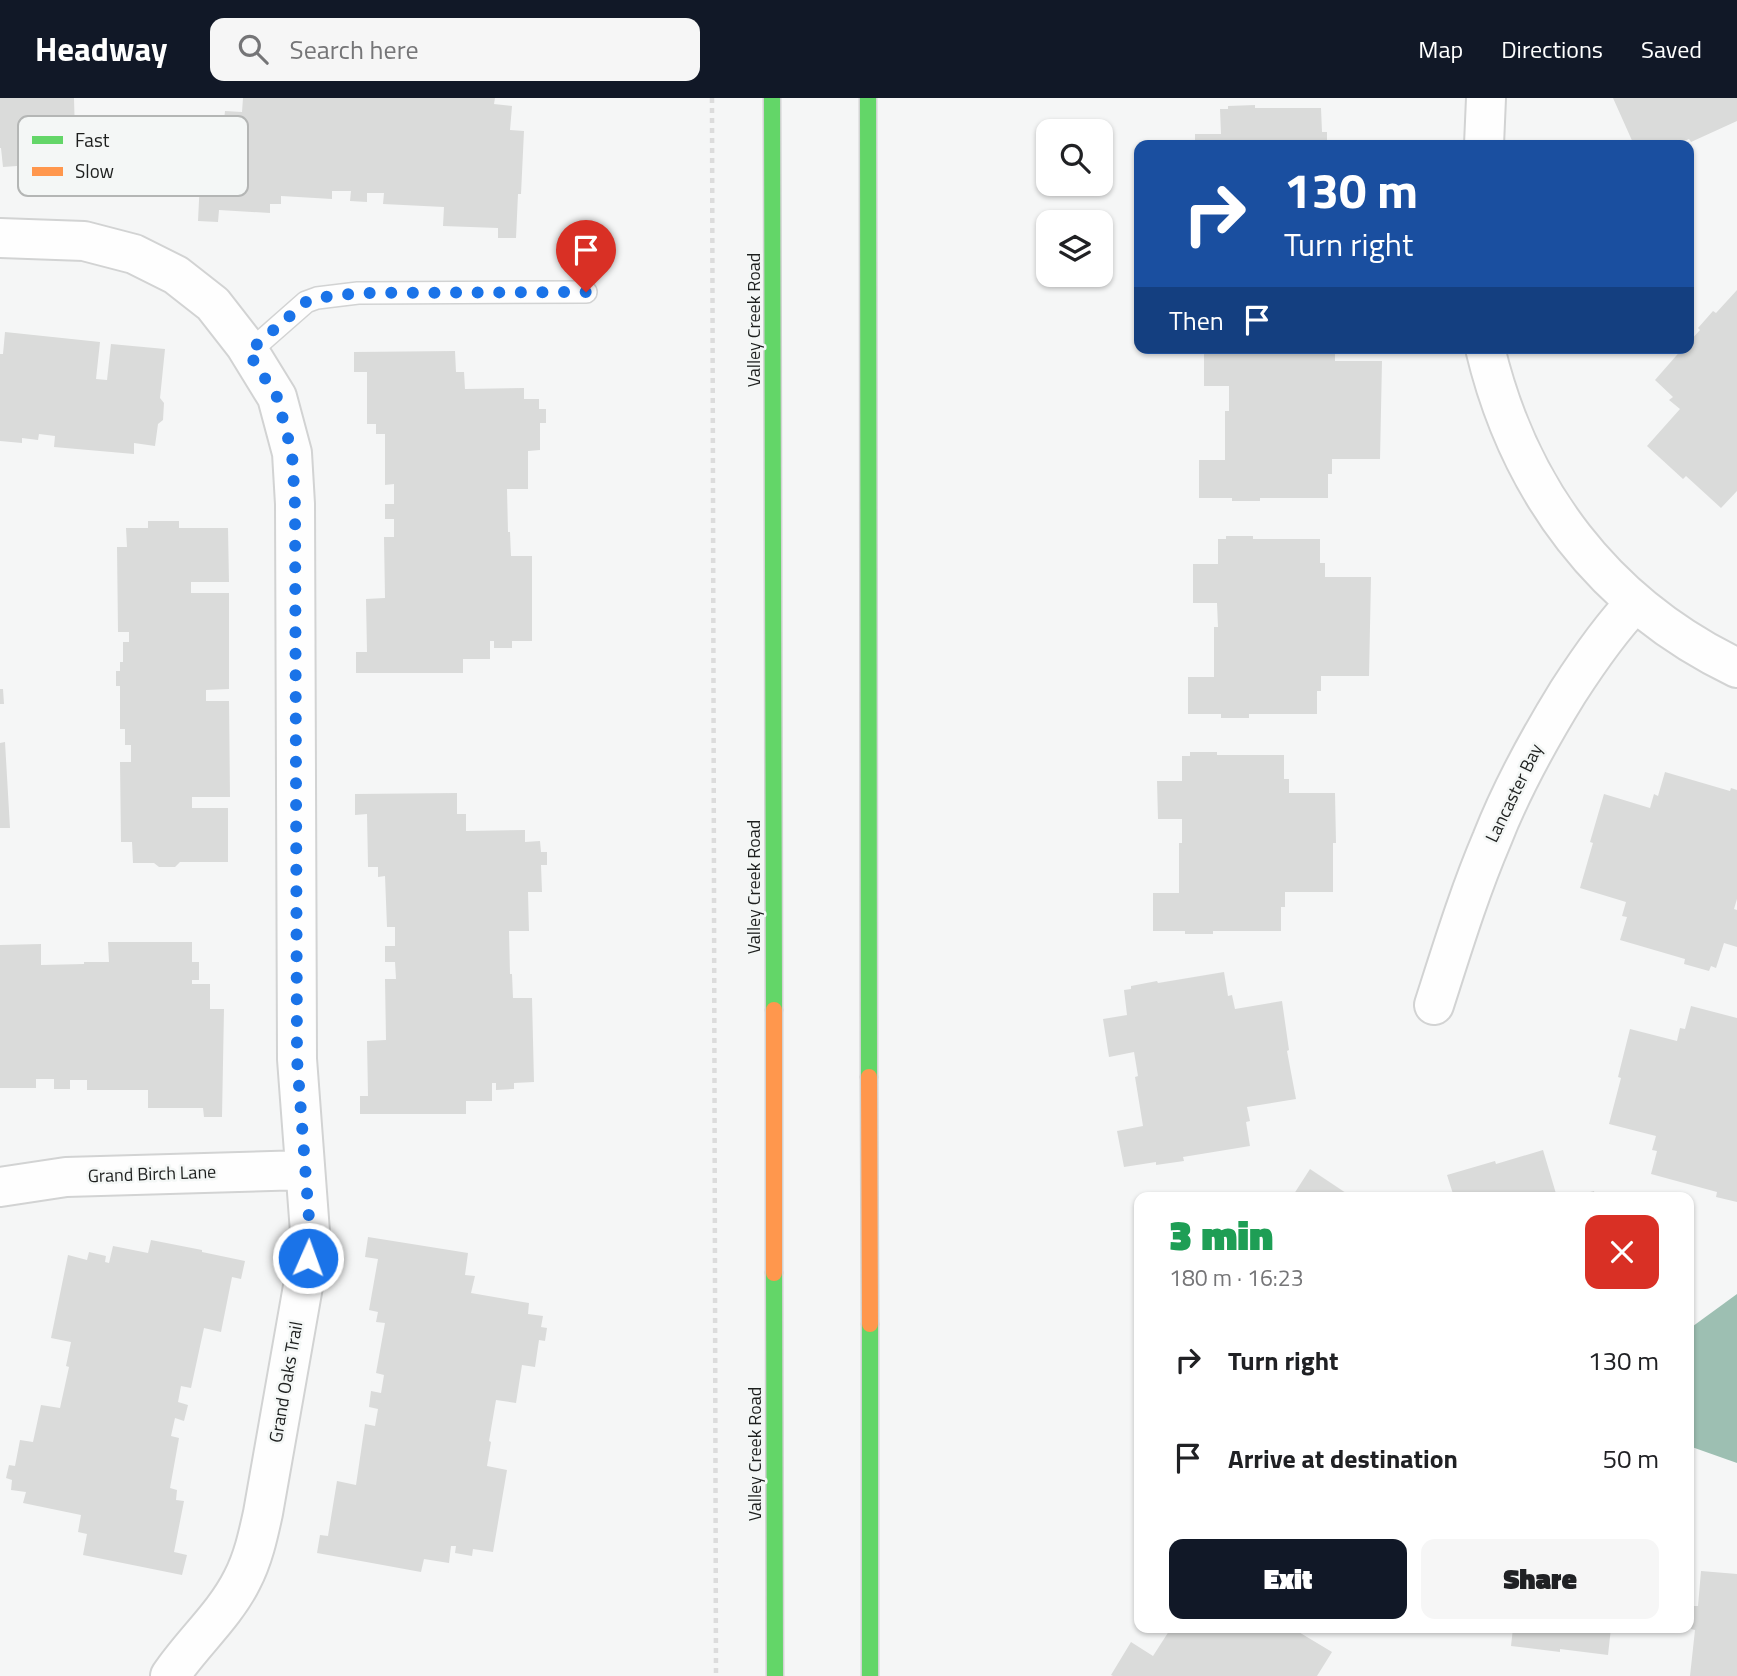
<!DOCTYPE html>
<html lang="en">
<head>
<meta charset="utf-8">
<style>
	body { margin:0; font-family:"Titillium Web",sans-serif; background:#f6f6f6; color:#202124; height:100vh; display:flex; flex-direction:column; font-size:26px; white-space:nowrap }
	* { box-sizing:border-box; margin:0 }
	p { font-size:23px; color:#757577 }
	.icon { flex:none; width:38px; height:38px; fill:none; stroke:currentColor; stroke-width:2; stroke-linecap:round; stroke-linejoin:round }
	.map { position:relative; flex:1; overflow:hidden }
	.drawer { position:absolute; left:1134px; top:1094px; width:560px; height:441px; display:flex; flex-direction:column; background:#fff; border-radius:14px; box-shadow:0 2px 5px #0004 }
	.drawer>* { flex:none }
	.top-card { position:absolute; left:1134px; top:42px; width:560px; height:214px; border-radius:14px; box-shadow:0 2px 5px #0004; background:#1a4fa0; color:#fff; overflow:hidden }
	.buttons { position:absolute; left:1036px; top:21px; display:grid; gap:14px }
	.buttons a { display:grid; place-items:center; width:77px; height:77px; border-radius:14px; background:#fff; box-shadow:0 2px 5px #0004; font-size:35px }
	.pin { position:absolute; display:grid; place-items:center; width:60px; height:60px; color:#fff; margin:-72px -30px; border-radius:50% 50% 50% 0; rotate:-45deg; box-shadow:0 0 7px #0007 }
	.pin .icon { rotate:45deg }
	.me { position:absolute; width:77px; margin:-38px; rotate:2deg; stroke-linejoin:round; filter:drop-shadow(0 0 5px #0008) }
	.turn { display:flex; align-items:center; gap:24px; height:147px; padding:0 35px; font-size:32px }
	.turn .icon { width:91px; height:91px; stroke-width:2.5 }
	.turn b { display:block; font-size:49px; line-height:60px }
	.then { display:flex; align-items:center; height:66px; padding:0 35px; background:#0003; gap:14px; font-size:26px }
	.round { display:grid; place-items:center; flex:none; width:74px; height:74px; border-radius:14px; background:#f6f6f6 }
	.head { display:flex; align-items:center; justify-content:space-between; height:119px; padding:0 35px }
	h1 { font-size:42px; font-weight:800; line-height:52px; color:#1e9e55 }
	.button { display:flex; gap:14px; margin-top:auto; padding:14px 35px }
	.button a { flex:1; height:80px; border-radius:14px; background:#111827; color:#fff; font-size:28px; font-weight:800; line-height:80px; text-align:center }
	.button a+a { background:#f6f6f6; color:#202124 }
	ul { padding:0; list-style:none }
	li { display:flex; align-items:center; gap:21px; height:98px; padding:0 35px }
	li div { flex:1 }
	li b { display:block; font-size:26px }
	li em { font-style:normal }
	header { display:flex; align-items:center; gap:42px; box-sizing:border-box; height:98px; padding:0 35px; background:#111827; color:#fff }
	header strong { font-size:33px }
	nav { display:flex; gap:38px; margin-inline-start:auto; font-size:24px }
	.search { width:490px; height:63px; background:#f6f6f6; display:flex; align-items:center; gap:18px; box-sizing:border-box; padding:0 24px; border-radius:14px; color:#757577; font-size:26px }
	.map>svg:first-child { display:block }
	.water { fill:#9dbfb2 }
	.building { fill:#dadbda }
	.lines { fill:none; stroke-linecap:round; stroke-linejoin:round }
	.lane-casing { stroke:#d2d3d3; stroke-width:24 }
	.street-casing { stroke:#d2d3d3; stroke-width:42 }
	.fast-casing { stroke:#d2d3d3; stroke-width:19 }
	.slow-casing { stroke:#d2d3d3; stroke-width:19 }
	.path { stroke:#dcdcdc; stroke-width:4.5; stroke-dasharray:5 5; stroke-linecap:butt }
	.lane { stroke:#fefefe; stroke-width:21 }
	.street { stroke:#fefefe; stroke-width:38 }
	.fast { stroke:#63d668; stroke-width:16 }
	.slow { stroke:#ff974d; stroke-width:16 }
	.route { stroke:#1a73e8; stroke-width:12; stroke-dasharray:0 21.6 }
	.labels { text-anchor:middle; stroke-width:5; stroke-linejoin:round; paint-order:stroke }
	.street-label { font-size:18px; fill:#1d1f1e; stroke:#f4f7f6 }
	.key { fill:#f4f7f6; stroke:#b4b6b5; stroke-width:2 }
	.key-label { font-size:19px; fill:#1d1f1e }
</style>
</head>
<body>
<header>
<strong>Headway</strong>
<div class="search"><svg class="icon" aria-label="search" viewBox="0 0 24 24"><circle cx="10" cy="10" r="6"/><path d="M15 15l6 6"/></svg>Search here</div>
<nav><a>Map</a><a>Directions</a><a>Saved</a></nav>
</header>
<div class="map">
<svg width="1737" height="1578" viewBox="0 0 1737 1578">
	<rect width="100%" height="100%" fill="#f5f6f6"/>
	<path class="water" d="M 1737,1196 L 1737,1365 L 1689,1348 L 1689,1231 Z"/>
	<path class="building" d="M 0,0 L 74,0 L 76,73 L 59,74 L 58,65 L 3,69 L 1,50 L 0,50 Z
		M 243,0 L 495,0 L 494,6 L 512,8 L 510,32 L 524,33 L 521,96 L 518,96 L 516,140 L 498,140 L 498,130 L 443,128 L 444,109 L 383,106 L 384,95 L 367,95 L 367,104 L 350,103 L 351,93 L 332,93 L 332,101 L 281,98 L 281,106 L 270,106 L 270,115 L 219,112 L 218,124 L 198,123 L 203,21 L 224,23 L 225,13 L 242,14 Z
		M 1613,0 L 1737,0 L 1737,23 L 1691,44 L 1689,41 L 1675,47 L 1634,47 Z
		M 1255,7 L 1255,10 L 1321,10 L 1322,34 L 1327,34 L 1327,47 L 1195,47 L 1195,36 L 1221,36 L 1220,11 L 1228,11 L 1228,8 Z
		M 1737,192 L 1737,393 L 1721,410 L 1686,378 L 1683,381 L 1647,348 L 1680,311 L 1669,302 L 1673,299 L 1655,282 L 1683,250 L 1689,250 L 1689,244 L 1700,232 L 1698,230 L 1713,213 L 1716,215 Z
		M 5,234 L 100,244 L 96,281 L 107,282 L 111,246 L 165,251 L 160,300 L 164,305 L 163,322 L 158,326 L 155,348 L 134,345 L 134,356 L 54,349 L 55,338 L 39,336 L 38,342 L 22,340 L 22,345 L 0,343 L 0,256 L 3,256 Z
		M 1204,250 L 1335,250 L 1335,263 L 1382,263 L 1380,361 L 1332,361 L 1332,376 L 1328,376 L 1328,400 L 1260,400 L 1260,403 L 1232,403 L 1232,400 L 1199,400 L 1199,362 L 1225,362 L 1225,313 L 1229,313 L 1229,288 L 1204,288 Z
		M 455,253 L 456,274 L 464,274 L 465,291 L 524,290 L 524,301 L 539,301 L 539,311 L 546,311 L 546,325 L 540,325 L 540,352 L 528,353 L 528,391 L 507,391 L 508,434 L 510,434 L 511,458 L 532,458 L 532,543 L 512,543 L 512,550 L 494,550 L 494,543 L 490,543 L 490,561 L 463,561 L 463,575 L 356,575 L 356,554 L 367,554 L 366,501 L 385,500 L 384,439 L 394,439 L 394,421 L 385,421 L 385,406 L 394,406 L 394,386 L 385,387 L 385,336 L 376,336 L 376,326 L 367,326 L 367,274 L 354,274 L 354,254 Z
		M 148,423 L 179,423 L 179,430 L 228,430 L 229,484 L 191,484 L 191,495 L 229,495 L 229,591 L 206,592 L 206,603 L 229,603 L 230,699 L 192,699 L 192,710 L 228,710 L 228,764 L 180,764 L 175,769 L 159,769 L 154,765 L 133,765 L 132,744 L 121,744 L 120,664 L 131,664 L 131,647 L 125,647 L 125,631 L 120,631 L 120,588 L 116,588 L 116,573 L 120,573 L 120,564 L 123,564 L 123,544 L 129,544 L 129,534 L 118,534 L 117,449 L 127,449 L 126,430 L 148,430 Z
		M 1226,438 L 1253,438 L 1253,441 L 1320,441 L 1320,465 L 1325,465 L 1325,479 L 1371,479 L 1369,578 L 1321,578 L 1321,593 L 1317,593 L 1317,616 L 1249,616 L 1249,620 L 1221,620 L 1221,616 L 1188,616 L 1188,579 L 1214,579 L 1214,529 L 1218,529 L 1217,505 L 1193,505 L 1193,466 L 1218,466 L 1218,441 L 1226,441 Z
		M 0,591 L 3,591 L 4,606 L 0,606 Z
		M 5,644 L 10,730 L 0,730 L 0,645 Z
		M 1190,654 L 1217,654 L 1217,657 L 1284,657 L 1284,681 L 1289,681 L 1289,695 L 1335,695 L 1336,745 L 1333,745 L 1333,794 L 1285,794 L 1285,809 L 1281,809 L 1281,833 L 1213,833 L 1213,836 L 1185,836 L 1185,833 L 1153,833 L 1153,795 L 1179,795 L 1179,745 L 1182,745 L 1182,721 L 1158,721 L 1157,683 L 1182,683 L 1182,658 L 1190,658 Z
		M 1665,674 L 1730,693 L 1731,690 L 1737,692 L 1737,801 L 1734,811 L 1737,812 L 1737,849 L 1724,845 L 1716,870 L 1711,868 L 1709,873 L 1684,866 L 1685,861 L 1620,842 L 1627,819 L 1622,818 L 1626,804 L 1580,790 L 1593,745 L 1590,744 L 1604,696 L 1650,710 L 1654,696 L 1658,698 Z
		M 457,695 L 457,716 L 466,716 L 466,733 L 525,732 L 525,744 L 540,743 L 541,754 L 547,754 L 547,767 L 541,767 L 542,794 L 528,794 L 529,833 L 509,833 L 510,876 L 512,876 L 513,900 L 532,900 L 534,984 L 514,985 L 514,991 L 496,992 L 496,985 L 492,985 L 492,1003 L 466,1003 L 466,1016 L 360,1016 L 360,998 L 368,998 L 367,943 L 386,942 L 385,881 L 396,881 L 395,864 L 385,864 L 385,848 L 395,848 L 395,829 L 387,829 L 385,778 L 378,779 L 378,769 L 368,769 L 367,716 L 355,717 L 355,696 Z
		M 108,844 L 192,844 L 192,864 L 199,864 L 199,882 L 192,882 L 192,886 L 210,886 L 210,911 L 224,911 L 222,1019 L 204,1019 L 203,1010 L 148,1010 L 148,992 L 87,992 L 87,982 L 70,982 L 70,991 L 54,991 L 54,981 L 36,981 L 36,990 L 0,990 L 0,847 L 41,846 L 41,867 L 84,866 L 84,864 L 109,864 Z
		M 1224,874 L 1228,898 L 1232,897 L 1235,911 L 1282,903 L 1289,952 L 1287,953 L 1296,1001 L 1247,1009 L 1250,1023 L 1246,1024 L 1250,1048 L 1183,1059 L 1184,1063 L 1156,1067 L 1156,1064 L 1124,1069 L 1117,1033 L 1143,1028 L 1135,979 L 1138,978 L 1134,954 L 1109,959 L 1103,921 L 1127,917 L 1124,892 L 1131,891 L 1131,888 L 1157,883 L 1158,885 Z
		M 1691,908 L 1737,920 L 1737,1104 L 1716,1099 L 1717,1094 L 1651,1076 L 1657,1053 L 1652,1052 L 1656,1038 L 1609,1026 L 1621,980 L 1618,979 L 1630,931 L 1677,943 L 1680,930 L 1685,931 Z
		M 1543,1052 L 1557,1099 L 1454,1099 L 1447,1077 L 1495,1063 L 1496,1066 Z
		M 1310,1071 L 1352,1099 L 1292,1099 Z
		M 1594,1093 L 1595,1099 L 1574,1099 L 1574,1098 Z
		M 368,1139 L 468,1155 L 465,1177 L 475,1178 L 471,1195 L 529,1205 L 528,1216 L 543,1218 L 541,1229 L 547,1230 L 545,1243 L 539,1242 L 535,1269 L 522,1267 L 516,1305 L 496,1302 L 489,1343 L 491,1344 L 487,1368 L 507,1372 L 493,1454 L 473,1451 L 472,1458 L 455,1455 L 456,1448 L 451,1448 L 449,1465 L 424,1461 L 421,1474 L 317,1455 L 320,1437 L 328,1438 L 337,1383 L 356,1387 L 365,1326 L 375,1328 L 378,1311 L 369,1309 L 371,1293 L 381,1295 L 384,1277 L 376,1275 L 385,1225 L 376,1224 L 378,1214 L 369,1212 L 378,1161 L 365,1159 Z
		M 151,1142 L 202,1152 L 202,1154 L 245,1163 L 241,1181 L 232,1179 L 221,1234 L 204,1230 L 191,1290 L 181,1288 L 178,1304 L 188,1307 L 184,1323 L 175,1320 L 171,1338 L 179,1340 L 170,1390 L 177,1392 L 176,1402 L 184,1403 L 174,1454 L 187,1457 L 182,1477 L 83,1457 L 87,1436 L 78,1434 L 81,1417 L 23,1405 L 26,1394 L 11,1392 L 12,1382 L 6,1380 L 9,1367 L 15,1368 L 20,1342 L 33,1344 L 41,1307 L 60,1310 L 69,1269 L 66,1268 L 71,1244 L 51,1240 L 68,1157 L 87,1162 L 89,1154 L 106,1158 L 105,1164 L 109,1165 L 113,1148 L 148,1155 Z
		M 1701,1473 L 1737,1476 L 1737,1578 L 1690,1578 L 1695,1532 L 1691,1531 L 1694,1508 L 1698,1508 Z
		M 1171,1530 L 1292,1530 L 1332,1554 L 1317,1578 L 1113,1578 L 1111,1577 L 1131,1544 L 1153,1558 Z
		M 1513,1530 L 1611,1530 L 1608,1557 L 1560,1551 L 1560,1554 L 1511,1548 Z"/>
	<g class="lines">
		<defs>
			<path id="lane" d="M 249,254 L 306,204 L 317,200 L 358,195 L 586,194"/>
			<path id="street" d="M 1484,47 L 1486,0
				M 0,140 L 84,143 L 134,156 L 176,177 L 213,206 L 245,247 L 277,299 L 292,355 L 295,406 L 297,961 L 310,1134 L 308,1160 L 263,1415 C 258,1438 253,1461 242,1482 C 224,1518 192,1545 170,1578
				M 1485,250 C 1519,393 1604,506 1737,570
				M 1434,907 C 1452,851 1469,795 1492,741 C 1512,690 1539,641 1568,594 C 1588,563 1609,532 1635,505
				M 0,1089 L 66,1079 L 305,1072"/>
			<path id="fast" d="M 772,0 L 774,912
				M 868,0 L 869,979
				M 774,1175 L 775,1578
				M 870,1226 L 870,1578"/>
			<path id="slow" d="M 774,912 L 774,1175
				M 869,979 L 870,1226"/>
		</defs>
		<use href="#lane" class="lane-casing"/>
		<use href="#street" class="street-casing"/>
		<use href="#fast" class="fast-casing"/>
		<use href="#slow" class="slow-casing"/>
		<path class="path" d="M 712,0 L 716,1578"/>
		<use href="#lane" class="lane"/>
		<use href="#street" class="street"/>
		<use href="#fast" class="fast"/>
		<use href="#slow" class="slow"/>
	</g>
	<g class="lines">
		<path class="route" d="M 308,1160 L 310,1134 L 297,961 L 295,407 L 292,355 L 277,299 L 248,254 L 306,204 L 317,200 L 358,195 L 586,194"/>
	</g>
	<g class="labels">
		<g class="street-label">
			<text transform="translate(754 222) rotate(-90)" y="6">Valley Creek Road</text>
			<text transform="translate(1514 695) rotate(-64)" y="6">Lancaster Bay</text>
			<text transform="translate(754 789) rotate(-90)" y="6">Valley Creek Road</text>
			<text transform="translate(152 1076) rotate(-2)" y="6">Grand Birch Lane</text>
			<text transform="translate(286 1284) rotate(-80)" y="6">Grand Oaks Trail</text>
			<text transform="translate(755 1356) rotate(-90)" y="6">Valley Creek Road</text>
		</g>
	</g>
	<rect x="18" y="18" width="230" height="80" rx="10" class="key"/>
	<rect x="32" y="38" width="31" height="8" fill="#63d668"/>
	<rect x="32" y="69" width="31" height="9" fill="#ff974d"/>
	<g class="key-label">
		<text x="75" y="49">Fast</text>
		<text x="75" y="80">Slow</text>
	</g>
</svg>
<div class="buttons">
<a><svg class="icon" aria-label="search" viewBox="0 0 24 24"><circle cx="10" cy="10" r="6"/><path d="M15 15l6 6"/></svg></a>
<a><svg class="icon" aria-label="layers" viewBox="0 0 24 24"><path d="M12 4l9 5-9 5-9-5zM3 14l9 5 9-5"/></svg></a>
</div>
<div class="pin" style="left:586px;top:194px;background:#d93025"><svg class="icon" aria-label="arrive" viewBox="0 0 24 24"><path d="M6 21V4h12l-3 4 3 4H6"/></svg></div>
<svg class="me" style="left:308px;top:1160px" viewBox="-20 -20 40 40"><circle r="17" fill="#1a73e8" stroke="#fff" stroke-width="3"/><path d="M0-11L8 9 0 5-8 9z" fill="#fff"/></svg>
<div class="top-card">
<div class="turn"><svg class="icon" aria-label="right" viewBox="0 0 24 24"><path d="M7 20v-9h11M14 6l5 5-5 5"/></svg><div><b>130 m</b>Turn right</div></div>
<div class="then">Then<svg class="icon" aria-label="arrive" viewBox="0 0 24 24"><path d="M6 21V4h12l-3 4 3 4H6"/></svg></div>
</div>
<section class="drawer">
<div class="head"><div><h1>3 min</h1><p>180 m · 16:23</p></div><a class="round" style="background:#d93025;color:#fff"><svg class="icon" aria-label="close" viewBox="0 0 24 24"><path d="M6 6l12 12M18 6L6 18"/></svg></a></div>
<ul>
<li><svg class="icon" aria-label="right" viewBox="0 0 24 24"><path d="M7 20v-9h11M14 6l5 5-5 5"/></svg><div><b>Turn right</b></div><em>130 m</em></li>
<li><svg class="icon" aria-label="arrive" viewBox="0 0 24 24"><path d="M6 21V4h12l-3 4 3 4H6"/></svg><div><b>Arrive at destination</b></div><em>50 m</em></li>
</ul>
<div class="button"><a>Exit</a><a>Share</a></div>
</section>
</div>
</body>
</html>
